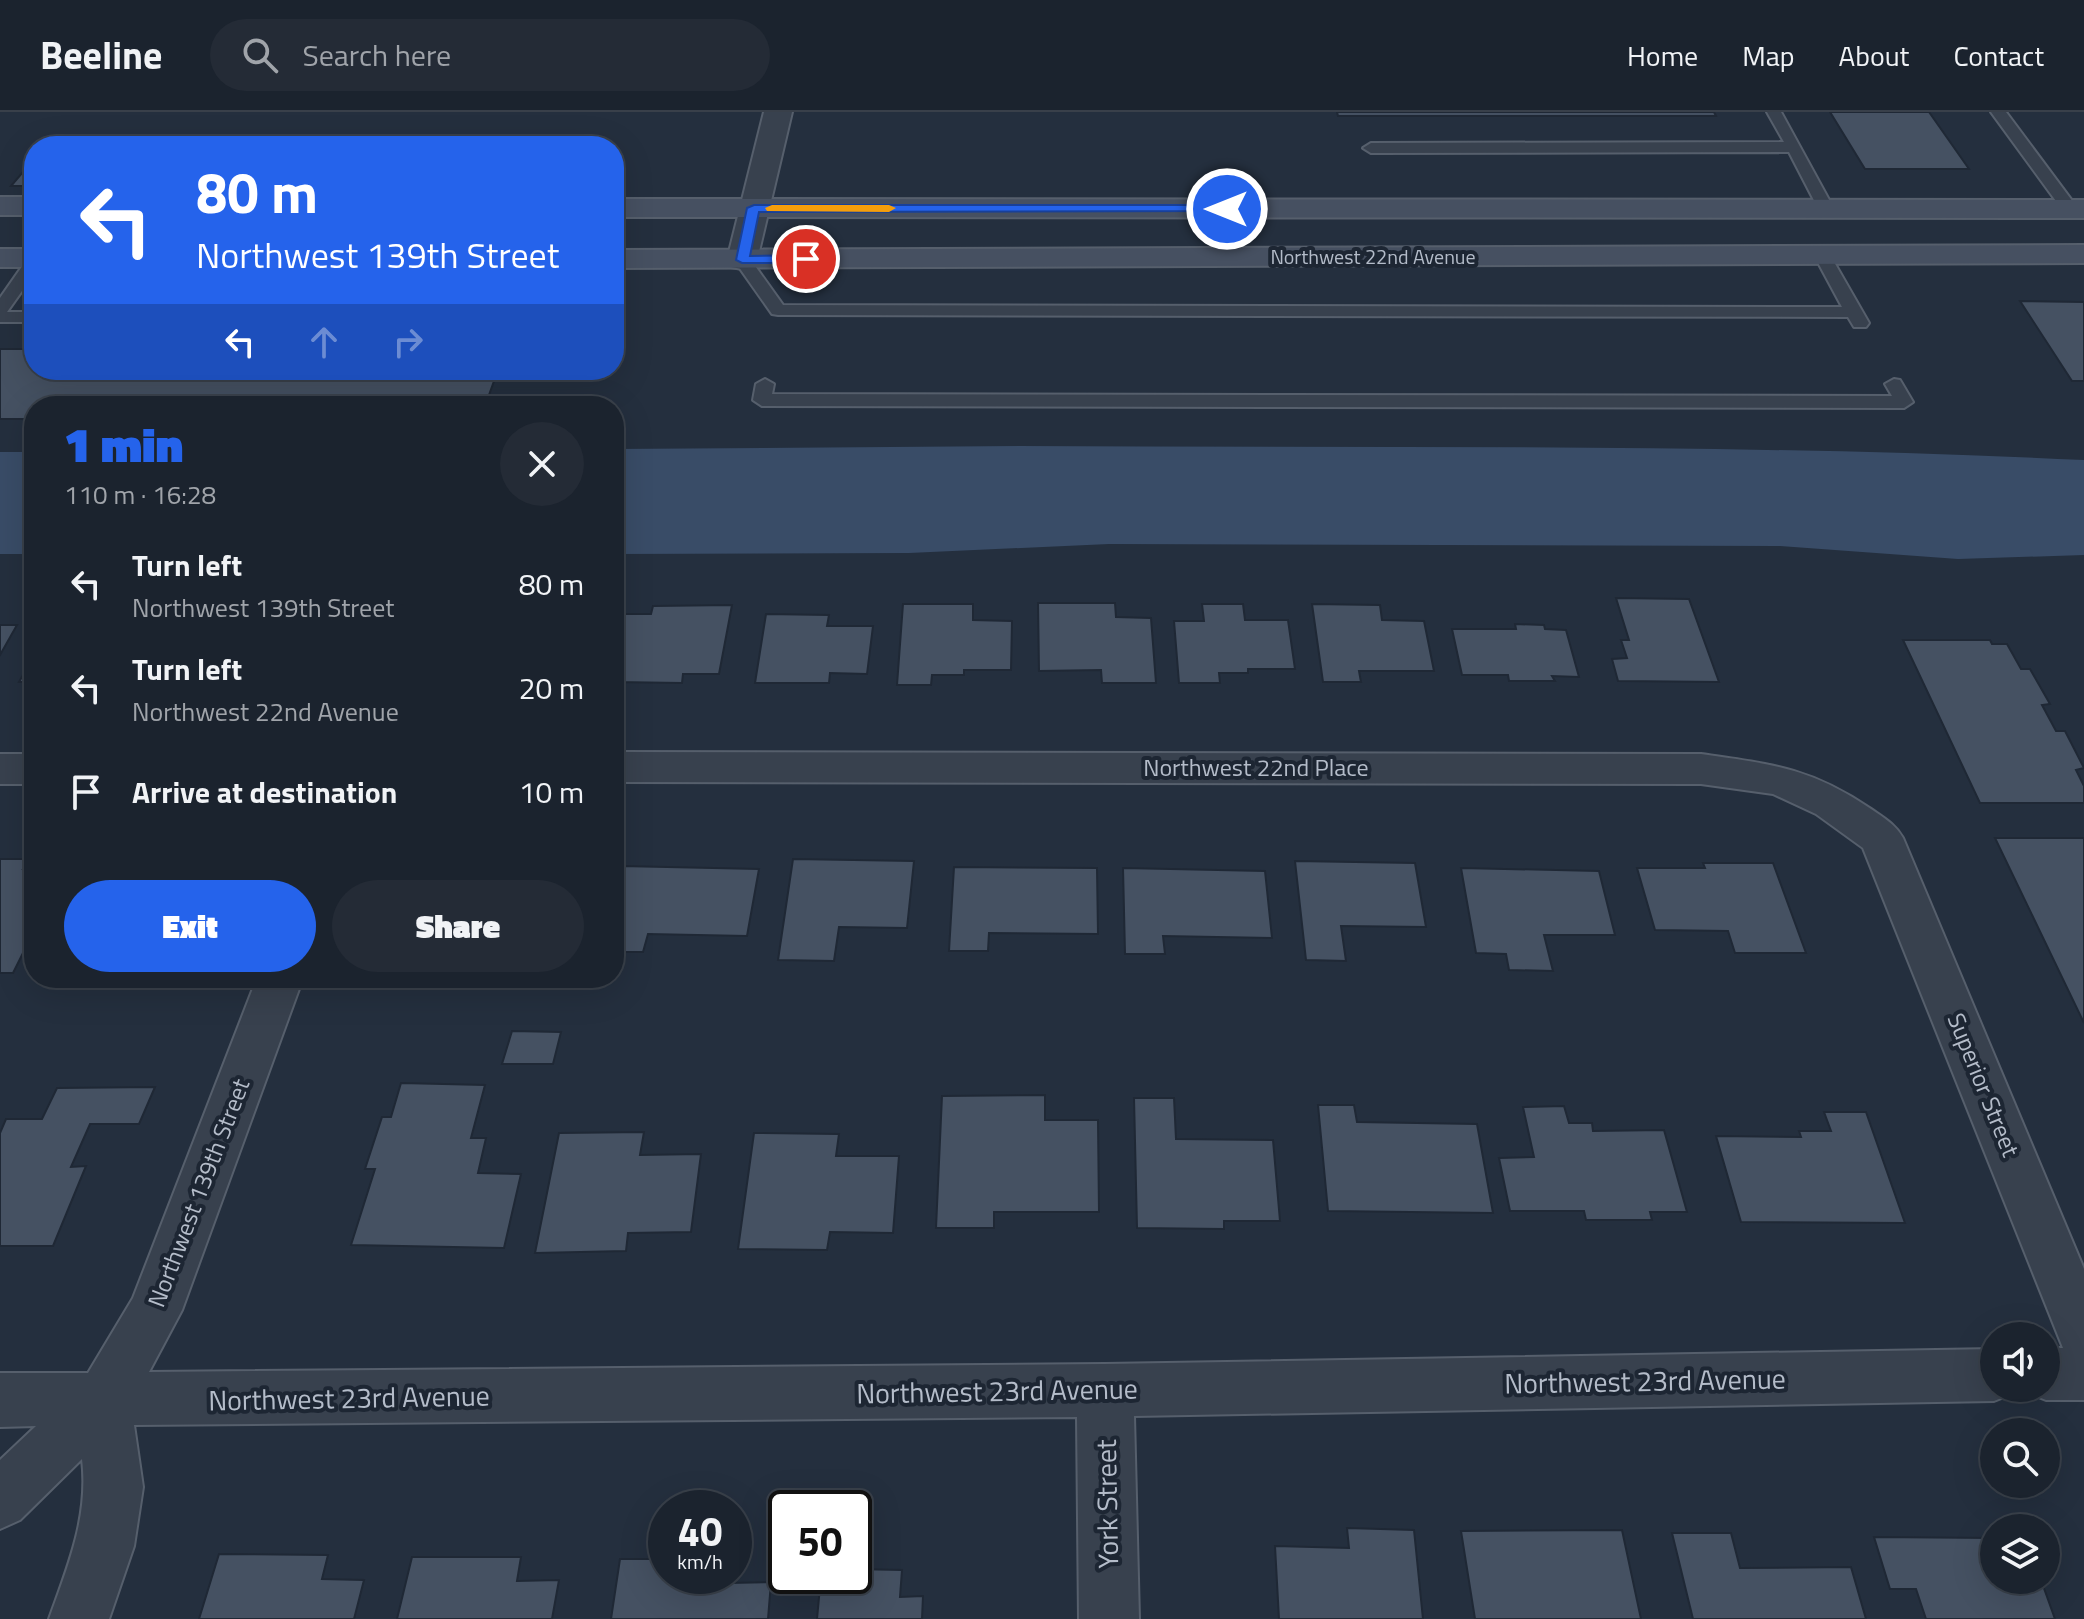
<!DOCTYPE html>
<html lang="en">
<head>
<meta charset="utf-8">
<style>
	body { margin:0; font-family:"Titillium Web",sans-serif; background:#242b36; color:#f1f3f6; height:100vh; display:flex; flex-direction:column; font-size:30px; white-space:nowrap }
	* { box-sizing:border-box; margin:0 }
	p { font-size:26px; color:#a0a4aa }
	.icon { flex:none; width:44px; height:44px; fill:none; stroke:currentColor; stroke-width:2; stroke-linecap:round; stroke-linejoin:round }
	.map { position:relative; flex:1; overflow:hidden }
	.panel { position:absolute; left:24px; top:284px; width:600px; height:592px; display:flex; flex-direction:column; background:#1b232e; border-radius:32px; box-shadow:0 8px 32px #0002,0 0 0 2px #39404a }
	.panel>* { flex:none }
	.top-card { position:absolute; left:24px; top:24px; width:600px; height:244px; border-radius:32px; box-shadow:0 8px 32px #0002,0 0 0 2px #39404a; background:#2563eb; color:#fff; overflow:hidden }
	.controls { position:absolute; left:1980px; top:1210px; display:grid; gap:16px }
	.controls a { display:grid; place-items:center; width:80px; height:80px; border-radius:50%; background:#1b232e; box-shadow:0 8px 32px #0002,0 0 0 2px #39404a; font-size:40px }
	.speed { position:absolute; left:648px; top:1378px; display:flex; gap:16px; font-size:40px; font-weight:700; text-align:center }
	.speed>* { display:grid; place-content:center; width:104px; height:104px; border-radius:50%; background:#1b232e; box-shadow:0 8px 32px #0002,0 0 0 2px #39404a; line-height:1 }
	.speed small { font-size:20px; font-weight:400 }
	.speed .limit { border:4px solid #111; border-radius:12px; background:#fff; color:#111 }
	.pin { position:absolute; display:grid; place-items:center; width:68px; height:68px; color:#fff; margin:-34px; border:4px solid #fff; border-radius:50%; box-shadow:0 2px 8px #0007 }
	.me { position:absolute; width:88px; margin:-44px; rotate:270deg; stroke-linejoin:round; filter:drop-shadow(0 0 6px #0008) }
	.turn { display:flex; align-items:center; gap:28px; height:168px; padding:0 40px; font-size:36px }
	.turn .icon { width:104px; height:104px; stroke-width:2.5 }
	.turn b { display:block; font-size:56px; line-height:68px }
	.lanes { display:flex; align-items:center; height:76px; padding:0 40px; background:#0003; justify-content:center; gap:40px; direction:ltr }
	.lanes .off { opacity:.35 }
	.round { display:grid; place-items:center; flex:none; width:84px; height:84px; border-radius:42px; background:#242b36 }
	.headline { display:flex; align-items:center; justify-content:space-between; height:136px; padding:0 40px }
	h1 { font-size:48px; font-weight:800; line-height:60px; color:#2563eb }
	.action { display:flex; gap:16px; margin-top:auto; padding:16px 40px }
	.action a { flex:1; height:92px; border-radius:48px; background:#2563eb; color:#fff; font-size:32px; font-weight:800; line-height:92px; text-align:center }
	.action a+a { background:#242b36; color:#f1f3f6 }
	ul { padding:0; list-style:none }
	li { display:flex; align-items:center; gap:24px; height:104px; padding:0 40px }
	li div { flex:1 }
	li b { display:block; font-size:30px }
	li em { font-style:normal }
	header { display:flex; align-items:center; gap:48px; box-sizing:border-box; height:112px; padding:0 40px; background:#1b232e; border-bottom:2px solid #39404a }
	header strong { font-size:38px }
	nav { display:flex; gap:44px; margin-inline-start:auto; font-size:28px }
	.search { width:560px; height:72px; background:#242b36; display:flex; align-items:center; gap:20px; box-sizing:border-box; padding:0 28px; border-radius:44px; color:#a0a4aa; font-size:30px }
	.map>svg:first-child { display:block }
	.water { fill:#394c67 }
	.building { fill:#455162; stroke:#1f2835; stroke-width:2 }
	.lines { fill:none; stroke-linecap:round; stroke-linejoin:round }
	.service-casing { stroke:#565f6c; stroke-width:4 }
	.minor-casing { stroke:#565f6c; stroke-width:4 }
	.secondary-casing { stroke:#565f6c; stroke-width:4 }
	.service { fill:#38414e; fill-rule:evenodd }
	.minor { fill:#38414e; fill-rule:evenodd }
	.secondary { fill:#465061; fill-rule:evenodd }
	.route { fill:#2563eb; stroke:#184099; stroke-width:2 }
	.slow { fill:#f59e0b }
	.labels { text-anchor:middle; stroke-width:8; stroke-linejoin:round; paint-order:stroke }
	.far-street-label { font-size:20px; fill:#b4bcc9; stroke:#1d2633 }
	.street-label { font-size:24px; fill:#b4bcc9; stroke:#1d2633 }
	.near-street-label { font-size:28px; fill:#b4bcc9; stroke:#1d2633 }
</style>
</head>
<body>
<header>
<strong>Beeline</strong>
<div class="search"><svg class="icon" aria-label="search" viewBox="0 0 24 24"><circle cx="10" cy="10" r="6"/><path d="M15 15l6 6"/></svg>Search here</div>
<nav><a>Home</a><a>Map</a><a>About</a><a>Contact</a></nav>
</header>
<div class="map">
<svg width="2084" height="1507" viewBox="0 0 2084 1507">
	<rect width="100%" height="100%" fill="#242f3e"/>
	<path class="water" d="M 1017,334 C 1373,336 1729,331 2084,348 L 2084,443 L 1958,447 L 1780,434 L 1109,432 L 909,441 L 614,442 L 614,337 Z
		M 0,340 L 34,340 L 34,442 L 0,442 Z"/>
	<path class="building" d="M 1337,0 L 1714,0 L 1716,4 L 1338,4 Z
		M 1830,0 L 1929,0 L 1969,57 L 1865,57 Z
		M 33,48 L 34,74 L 11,74 Z
		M 2020,189 L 2084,190 L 2084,269 L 2072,269 Z
		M 0,237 L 34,237 L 34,258 L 498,258 L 485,294 L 34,294 L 34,307 L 0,307 Z
		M 1616,486 L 1689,487 L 1719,570 L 1618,569 L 1612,547 L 1627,546 L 1621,528 L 1629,528 Z
		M 1038,491 L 1115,491 L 1116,505 L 1151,506 L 1156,571 L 1102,571 L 1101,558 L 1039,559 Z
		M 903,492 L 973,492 L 973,508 L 1012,509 L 1011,558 L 964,558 L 964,563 L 932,563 L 931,573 L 897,573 Z
		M 1202,492 L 1243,492 L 1245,508 L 1288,508 L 1295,557 L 1248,557 L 1248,561 L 1219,561 L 1220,571 L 1179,571 L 1174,509 L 1204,509 Z
		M 1312,492 L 1380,493 L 1382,508 L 1424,509 L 1434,559 L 1359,559 L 1361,570 L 1323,570 Z
		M 732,493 L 719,562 L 683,562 L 682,571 L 614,570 L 614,547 L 625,502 L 651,502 L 653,494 Z
		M 766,502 L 829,503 L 827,514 L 873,514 L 867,562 L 830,561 L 829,571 L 755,571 Z
		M 1515,512 L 1544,513 L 1545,517 L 1566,518 L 1579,565 L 1552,564 L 1555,569 L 1509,569 L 1508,563 L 1462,563 L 1452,517 L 1516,517 Z
		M 0,513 L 17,513 L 0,543 Z
		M 1903,528 L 1990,528 L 1992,532 L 2007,532 L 2021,557 L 2030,557 L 2050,592 L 2042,593 L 2056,619 L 2065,619 L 2084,656 L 2076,658 L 2084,674 L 2084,691 L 1980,691 Z
		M 34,544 L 34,570 L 19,570 Z
		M 1995,726 L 2084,726 L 2084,911 Z
		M 0,747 L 28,747 L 23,757 L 34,757 L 34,819 L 13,861 L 0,861 Z
		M 793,747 L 914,749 L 907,816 L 839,815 L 834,849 L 778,848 Z
		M 1295,749 L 1415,751 L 1426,815 L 1341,814 L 1346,849 L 1306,848 Z
		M 1703,751 L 1773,751 L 1806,841 L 1735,841 L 1728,819 L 1655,818 L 1637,756 L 1705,756 Z
		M 621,754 L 759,757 L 747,824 L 648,822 L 643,840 L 614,840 L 614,780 Z
		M 954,755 L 1097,756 L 1098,822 L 989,821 L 988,839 L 949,839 Z
		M 1123,756 L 1265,759 L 1272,826 L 1163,824 L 1165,842 L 1125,842 Z
		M 1461,756 L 1599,759 L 1615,823 L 1544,823 L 1553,859 L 1509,858 L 1506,842 L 1476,841 Z
		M 512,919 L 561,920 L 553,952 L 502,952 Z
		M 401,971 L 485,973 L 471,1026 L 486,1026 L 478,1061 L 521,1062 L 504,1136 L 351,1133 L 375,1057 L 365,1057 L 382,1005 L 391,1005 Z
		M 155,975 L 139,1012 L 90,1012 L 71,1055 L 86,1054 L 53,1134 L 0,1134 L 0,1021 L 6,1007 L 42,1007 L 57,976 Z
		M 1045,983 L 1045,1008 L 1098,1008 L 1099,1100 L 994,1100 L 994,1116 L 936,1116 L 942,984 Z
		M 1134,986 L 1174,986 L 1176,1027 L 1273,1028 L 1280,1109 L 1224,1109 L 1224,1117 L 1137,1116 Z
		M 1318,993 L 1354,993 L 1357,1010 L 1477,1012 L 1493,1101 L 1328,1099 Z
		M 1564,994 L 1569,1011 L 1592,1011 L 1593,1019 L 1664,1018 L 1687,1100 L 1650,1100 L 1652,1108 L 1586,1108 L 1584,1099 L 1510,1099 L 1499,1046 L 1534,1045 L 1523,995 Z
		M 1824,1000 L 1866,1000 L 1905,1111 L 1741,1110 L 1716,1024 L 1801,1025 L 1799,1019 L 1831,1019 Z
		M 644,1020 L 640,1043 L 701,1042 L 691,1120 L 628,1121 L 626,1139 L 535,1141 L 559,1021 Z
		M 754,1021 L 839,1022 L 836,1044 L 899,1044 L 893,1121 L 830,1120 L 827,1138 L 738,1137 Z
		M 1347,1416 L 1414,1418 L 1423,1507 L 1279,1507 L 1275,1434 L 1349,1436 Z
		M 1622,1418 L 1641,1507 L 1475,1507 L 1461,1419 Z
		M 1672,1421 L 1731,1421 L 1740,1456 L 1851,1455 L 1866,1507 L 1693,1507 Z
		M 1874,1425 L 1994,1426 L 1994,1468 L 2041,1468 L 2055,1507 L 1926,1507 L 1916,1477 L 1890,1477 Z
		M 219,1442 L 328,1443 L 322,1467 L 364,1468 L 354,1507 L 199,1507 Z
		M 412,1445 L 521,1445 L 517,1469 L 559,1468 L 552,1507 L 397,1507 Z
		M 620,1447 L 666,1447 L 666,1464 L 729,1464 L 729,1471 L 771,1470 L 768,1507 L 611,1507 Z
		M 854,1457 L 902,1458 L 900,1485 L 923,1484 L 922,1507 L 817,1507 L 821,1464 L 854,1464 Z"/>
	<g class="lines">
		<defs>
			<path id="service" d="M 1767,0 L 1781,0 L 1834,97 L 1832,100 L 1820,100 L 1789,40 L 1371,41 L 1363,36 L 1371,31 L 1784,30 Z
				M 1991,0 L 2006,0 L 2076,94 L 2076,100 L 2064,100 Z
				M 1822,138 L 1830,143 L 1869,211 L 1866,215 L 1854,215 L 1848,205 L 778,203 L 772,202 L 734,148 L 742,143 L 748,144 L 783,193 L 1842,195 L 1814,143 Z
				M 34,145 L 34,162 L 7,200 L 34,200 L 34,210 L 0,210 L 0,186 L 28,146 Z
				M 765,267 L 774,272 L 772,282 L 1892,284 L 1885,272 L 1894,267 L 1900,268 L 1913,290 L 1904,296 L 762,294 L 753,288 L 756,272 Z"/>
			<path id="minor" d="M 764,0 L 792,0 L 757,148 L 753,155 L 742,157 L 731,155 L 727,148 Z
				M 614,640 L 1701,642 C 1771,652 1811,656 1871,697 C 1884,706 1895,712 1903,726 L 2084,1157 L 2084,1288 L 2046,1288 L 2026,1280 L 2025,1276 L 2046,1276 L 2046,1236 L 2063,1236 L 1863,736 L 1816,702 L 1773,682 L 1701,672 L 614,670 Z
				M 0,642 L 34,642 L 34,672 L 0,672 Z
				M 257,866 L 303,866 L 182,1198 L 149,1260 L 1105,1252 L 1994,1237 L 1994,1276 L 2016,1276 L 2014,1281 L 1994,1289 L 1134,1304 L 1139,1507 L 1079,1507 L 1077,1305 L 134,1313 L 143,1375 L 134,1434 L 109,1507 L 49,1507 C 68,1454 89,1404 82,1347 L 20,1408 L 0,1417 L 0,1348 L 36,1314 L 0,1315 L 0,1261 L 88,1261 L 133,1186 Z"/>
			<path id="secondary" d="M 0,85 L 34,85 L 34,103 L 0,103 Z
				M 614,87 L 2084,88 L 2084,106 L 614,105 Z
				M 2084,133 L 2084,151 L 614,156 L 614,138 Z
				M 0,137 L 34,137 L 34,155 L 0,155 Z"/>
		</defs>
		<use href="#service" class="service-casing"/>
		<use href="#minor" class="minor-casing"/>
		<use href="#secondary" class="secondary-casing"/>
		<use href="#service" class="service"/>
		<use href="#minor" class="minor"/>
		<use href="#secondary" class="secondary"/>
	</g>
	<path class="route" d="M 1227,93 L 1233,97 L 1231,99 L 759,100 L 750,144 L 806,143 L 812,147 L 806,151 L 742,151 L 736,148 L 747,96 L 754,93 Z"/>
	<path class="slow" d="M 772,93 L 889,93 L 896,96 L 889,100 L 767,99 L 765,96 Z"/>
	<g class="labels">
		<g class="far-street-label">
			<text x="1373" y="152">Northwest 22nd Avenue</text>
		</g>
		<g class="street-label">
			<text x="1256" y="664">Northwest 22nd Place</text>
			<text transform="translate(1983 973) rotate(68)" y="8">Superior Street</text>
			<text transform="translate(199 1081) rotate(-69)" y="8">Northwest 139th Street</text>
		</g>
		<g class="near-street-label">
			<text transform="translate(1645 1269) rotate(-1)" y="10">Northwest 23rd Avenue</text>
			<text transform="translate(997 1279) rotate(-1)" y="10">Northwest 23rd Avenue</text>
			<text transform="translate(349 1286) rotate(-1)" y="10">Northwest 23rd Avenue</text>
			<text transform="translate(1107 1392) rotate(-91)" y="10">York Street</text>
		</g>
	</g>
</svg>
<div class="controls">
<a><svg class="icon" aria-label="sound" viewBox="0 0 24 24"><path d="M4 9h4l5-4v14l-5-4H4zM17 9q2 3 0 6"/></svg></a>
<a><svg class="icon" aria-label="search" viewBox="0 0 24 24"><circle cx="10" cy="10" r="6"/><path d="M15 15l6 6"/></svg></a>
<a><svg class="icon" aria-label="layers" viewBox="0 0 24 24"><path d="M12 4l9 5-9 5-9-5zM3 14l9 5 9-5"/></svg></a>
</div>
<div class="speed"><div>40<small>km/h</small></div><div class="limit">50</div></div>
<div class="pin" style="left:806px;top:147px;background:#d93025"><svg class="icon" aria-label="arrive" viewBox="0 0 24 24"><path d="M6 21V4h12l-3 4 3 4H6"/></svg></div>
<svg class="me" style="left:1227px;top:97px" viewBox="-20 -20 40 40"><circle r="17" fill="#2563eb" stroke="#fff" stroke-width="3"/><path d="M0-11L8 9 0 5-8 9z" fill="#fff"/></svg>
<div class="top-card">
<div class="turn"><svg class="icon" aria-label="left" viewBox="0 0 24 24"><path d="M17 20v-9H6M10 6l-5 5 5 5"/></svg><div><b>80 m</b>Northwest 139th Street</div></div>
<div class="lanes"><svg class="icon" aria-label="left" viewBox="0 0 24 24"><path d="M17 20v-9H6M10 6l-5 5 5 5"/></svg><svg class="icon off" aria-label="ahead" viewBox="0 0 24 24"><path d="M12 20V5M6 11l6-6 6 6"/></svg><svg class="icon off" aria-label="right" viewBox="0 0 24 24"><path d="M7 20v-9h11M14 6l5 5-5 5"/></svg></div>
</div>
<section class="panel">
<div class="headline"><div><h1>1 min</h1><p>110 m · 16:28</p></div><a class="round"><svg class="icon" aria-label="close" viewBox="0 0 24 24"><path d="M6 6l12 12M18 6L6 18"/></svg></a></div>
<ul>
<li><svg class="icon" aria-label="left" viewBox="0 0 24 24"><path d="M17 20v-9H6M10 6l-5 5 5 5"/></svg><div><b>Turn left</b><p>Northwest 139th Street</p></div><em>80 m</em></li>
<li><svg class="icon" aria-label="left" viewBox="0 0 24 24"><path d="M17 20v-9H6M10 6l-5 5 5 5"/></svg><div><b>Turn left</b><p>Northwest 22nd Avenue</p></div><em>20 m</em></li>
<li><svg class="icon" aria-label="arrive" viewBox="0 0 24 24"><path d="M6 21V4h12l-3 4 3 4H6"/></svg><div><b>Arrive at destination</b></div><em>10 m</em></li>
</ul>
<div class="action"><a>Exit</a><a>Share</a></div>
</section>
</div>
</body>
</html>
